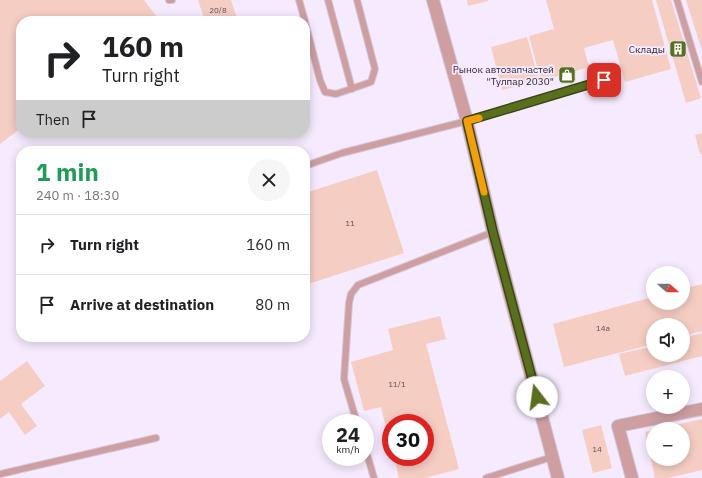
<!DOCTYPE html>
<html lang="en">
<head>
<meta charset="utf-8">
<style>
	body { margin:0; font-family:"IBM Plex Sans",sans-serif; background:#f6f6f6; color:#202124; height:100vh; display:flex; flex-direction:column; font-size:15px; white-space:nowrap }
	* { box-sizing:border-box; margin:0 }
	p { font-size:13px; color:#757577 }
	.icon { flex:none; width:22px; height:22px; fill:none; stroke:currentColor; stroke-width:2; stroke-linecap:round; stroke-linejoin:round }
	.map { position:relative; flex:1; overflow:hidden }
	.panel { position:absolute; left:16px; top:146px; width:294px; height:196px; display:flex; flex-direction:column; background:#fff; border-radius:16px; box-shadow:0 2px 10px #0003 }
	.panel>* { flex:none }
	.banner { position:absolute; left:16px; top:16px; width:294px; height:122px; border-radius:16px; box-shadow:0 2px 10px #0003; background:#fff; color:#202124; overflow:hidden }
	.needle { width:26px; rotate:111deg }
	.controls { position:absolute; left:646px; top:266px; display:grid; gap:8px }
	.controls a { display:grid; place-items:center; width:44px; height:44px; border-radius:50%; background:#fff; box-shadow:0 2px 10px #0003; font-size:20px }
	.speed { position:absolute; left:322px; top:414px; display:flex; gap:8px; font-size:20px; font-weight:700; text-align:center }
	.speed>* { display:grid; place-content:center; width:52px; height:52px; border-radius:50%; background:#fff; box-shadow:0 2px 10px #0003; line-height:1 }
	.speed small { font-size:10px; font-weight:400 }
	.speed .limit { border:6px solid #d22; background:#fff; color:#111 }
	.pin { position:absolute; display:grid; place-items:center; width:34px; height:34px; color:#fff; margin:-17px; border-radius:8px; box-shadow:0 2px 6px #0006 }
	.me { position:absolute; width:44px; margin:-22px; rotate:345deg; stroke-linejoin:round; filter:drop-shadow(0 0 3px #0008) }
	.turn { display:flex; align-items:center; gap:14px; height:84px; padding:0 20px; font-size:18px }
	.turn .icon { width:52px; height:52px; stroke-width:2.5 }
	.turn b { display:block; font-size:28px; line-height:34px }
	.then { display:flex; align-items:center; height:38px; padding:0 20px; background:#0003; gap:8px; font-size:15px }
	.round { display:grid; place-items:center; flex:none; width:42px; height:42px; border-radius:21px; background:#f6f6f6 }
	.overview { display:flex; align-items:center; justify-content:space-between; height:68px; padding:0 20px }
	h1 { font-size:24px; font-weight:700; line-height:30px; color:#1e9e55 }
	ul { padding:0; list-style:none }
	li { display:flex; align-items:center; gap:12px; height:60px; padding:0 20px; border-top:1px solid #e0e0e0 }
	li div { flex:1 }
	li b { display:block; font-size:15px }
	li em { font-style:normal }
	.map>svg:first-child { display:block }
	.building { fill:#f5cdc3 }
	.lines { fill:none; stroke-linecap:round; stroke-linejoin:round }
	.service-casing { stroke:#d2c7d9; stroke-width:8 }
	.minor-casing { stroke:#d2c7d9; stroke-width:14 }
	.service { stroke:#ce9ea1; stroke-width:6 }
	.minor { stroke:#ce9ea1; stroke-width:12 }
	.route-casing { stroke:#3a4814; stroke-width:10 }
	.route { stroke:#596f1e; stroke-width:7 }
	.slow { stroke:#f59e0b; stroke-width:7 }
	.labels { text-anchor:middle; stroke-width:3.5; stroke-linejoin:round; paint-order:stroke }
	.number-label { font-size:8px; fill:#5e4f56 }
	.poi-label { font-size:10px; fill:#2c2531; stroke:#f6ebfe; text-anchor:end }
</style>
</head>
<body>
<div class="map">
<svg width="702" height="478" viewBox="0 0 702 478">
	<rect width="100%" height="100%" fill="#f6ebfe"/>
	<path class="building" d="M 0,0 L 144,0 L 160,21 L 21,21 L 21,128 L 0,144 Z
		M 198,0 L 231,0 L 238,21 L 205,21 Z
		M 467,0 L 488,0 L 488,1 L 468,6 Z
		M 546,0 L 652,0 L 671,69 L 625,82 L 613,40 L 584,48 L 589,67 L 541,81 L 529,36 L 554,29 Z
		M 656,0 L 671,0 L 701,98 L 686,103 Z
		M 686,0 L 702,0 L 702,51 Z
		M 527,37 L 539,81 L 502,90 L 491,47 Z
		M 702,133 L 702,154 L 700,154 L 695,135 Z
		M 377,170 L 404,253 L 305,285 L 305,193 Z
		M 702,284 L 702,331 L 683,336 L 683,325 L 653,325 L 653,344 L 564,367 L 553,324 L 653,297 L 653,303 L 683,303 L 683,289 Z
		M 440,316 L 446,339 L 426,344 L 459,469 L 425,478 L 399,478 L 394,457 L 425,457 L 425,423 L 391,423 L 390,444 L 381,407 L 364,411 L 351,362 L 393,350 L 388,329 Z
		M 702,333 L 702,356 L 625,376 L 619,354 L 653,346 L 653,355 L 683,355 L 683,338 Z
		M 27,361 L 45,386 L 21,404 L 37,426 L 25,435 L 9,412 L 0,419 L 0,381 Z
		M 702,419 L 702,470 L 668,478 L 655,478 L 645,432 L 653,430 L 653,459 L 683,459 L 683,429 L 662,428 Z
		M 601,425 L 612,468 L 593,473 L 582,430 Z"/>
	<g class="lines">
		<defs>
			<path id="service" d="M 169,0 L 172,0
				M 299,0 L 305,21
				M 328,0 L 352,89
				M 677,0 L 702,82
				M 305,22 L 320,80 L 325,92 L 336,94 L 371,82 L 375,69 L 357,0
				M 305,166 L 342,153 L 467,121 L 604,81
				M 357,423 L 344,379 L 349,303 L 351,294 L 358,285 L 493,232
				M 365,447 L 374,478
				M 0,474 L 156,438
				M 486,478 L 552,457"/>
			<path id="minor" d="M 433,0 L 467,121 L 493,232 L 558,478
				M 632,478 L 618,426 L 702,409"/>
		</defs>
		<use href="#service" class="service-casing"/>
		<use href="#minor" class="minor-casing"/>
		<use href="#service" class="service"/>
		<use href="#minor" class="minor"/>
	</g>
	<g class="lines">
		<defs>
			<path id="route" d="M 537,397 L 493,232 L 467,121 L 604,80"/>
		</defs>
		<use href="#route" class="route-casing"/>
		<use href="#route" class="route"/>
		<path class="slow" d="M 479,118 L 467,121 L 484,192"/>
	</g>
	<defs>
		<symbol id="building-square" viewBox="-11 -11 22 22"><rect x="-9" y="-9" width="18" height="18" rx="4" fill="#596f1e" stroke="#f6ebfe"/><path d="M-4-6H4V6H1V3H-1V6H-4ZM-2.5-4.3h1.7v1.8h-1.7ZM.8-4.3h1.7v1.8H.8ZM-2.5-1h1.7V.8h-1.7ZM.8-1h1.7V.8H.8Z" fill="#fff"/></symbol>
		<symbol id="shop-square" viewBox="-11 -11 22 22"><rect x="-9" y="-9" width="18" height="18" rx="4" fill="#596f1e" stroke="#f6ebfe"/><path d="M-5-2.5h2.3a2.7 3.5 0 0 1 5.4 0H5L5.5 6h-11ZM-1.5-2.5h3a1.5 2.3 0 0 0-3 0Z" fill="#fff"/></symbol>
	</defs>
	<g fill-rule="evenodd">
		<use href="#building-square" x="668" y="39" width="20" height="20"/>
		<use href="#shop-square" x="557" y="65" width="20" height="20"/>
	</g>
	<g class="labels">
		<g class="number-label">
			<text x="218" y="13">20/8</text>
			<text x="350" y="226">11</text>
			<text x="603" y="331">14а</text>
			<text x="397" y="387">11/1</text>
			<text x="597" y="452">14</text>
		</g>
		<g class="poi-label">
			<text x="665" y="53">Склады</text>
			<text x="554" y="73">Рынок автозапчастей<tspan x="554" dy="12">"Тулпар 2030"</tspan></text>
		</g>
	</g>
</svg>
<div class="controls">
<a><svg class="needle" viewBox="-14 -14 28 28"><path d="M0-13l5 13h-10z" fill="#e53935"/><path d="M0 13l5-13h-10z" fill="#757577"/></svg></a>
<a><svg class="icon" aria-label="sound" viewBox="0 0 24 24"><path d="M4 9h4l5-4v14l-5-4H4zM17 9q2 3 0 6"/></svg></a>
<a>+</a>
<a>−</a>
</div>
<div class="speed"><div>24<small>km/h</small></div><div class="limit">30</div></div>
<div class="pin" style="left:604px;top:80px;background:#d93025"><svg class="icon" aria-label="arrive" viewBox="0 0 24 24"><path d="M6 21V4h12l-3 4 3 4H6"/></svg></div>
<svg class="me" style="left:537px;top:397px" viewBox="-20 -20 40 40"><circle r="19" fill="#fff"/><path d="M0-13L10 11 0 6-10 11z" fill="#596f1e"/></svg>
<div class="banner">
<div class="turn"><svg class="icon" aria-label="right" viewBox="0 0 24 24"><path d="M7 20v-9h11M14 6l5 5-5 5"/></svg><div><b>160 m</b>Turn right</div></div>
<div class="then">Then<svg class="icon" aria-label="arrive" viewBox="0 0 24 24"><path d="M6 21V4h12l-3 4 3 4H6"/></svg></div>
</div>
<section class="panel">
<div class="overview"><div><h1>1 min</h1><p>240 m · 18:30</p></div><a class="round"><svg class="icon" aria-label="close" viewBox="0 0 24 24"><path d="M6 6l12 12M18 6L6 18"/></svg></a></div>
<ul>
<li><svg class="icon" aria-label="right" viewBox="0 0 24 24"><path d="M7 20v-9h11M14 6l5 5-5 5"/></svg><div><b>Turn right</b></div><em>160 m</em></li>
<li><svg class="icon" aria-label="arrive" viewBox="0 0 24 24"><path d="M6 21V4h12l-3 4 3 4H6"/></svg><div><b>Arrive at destination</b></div><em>80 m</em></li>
</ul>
</section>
</div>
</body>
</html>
